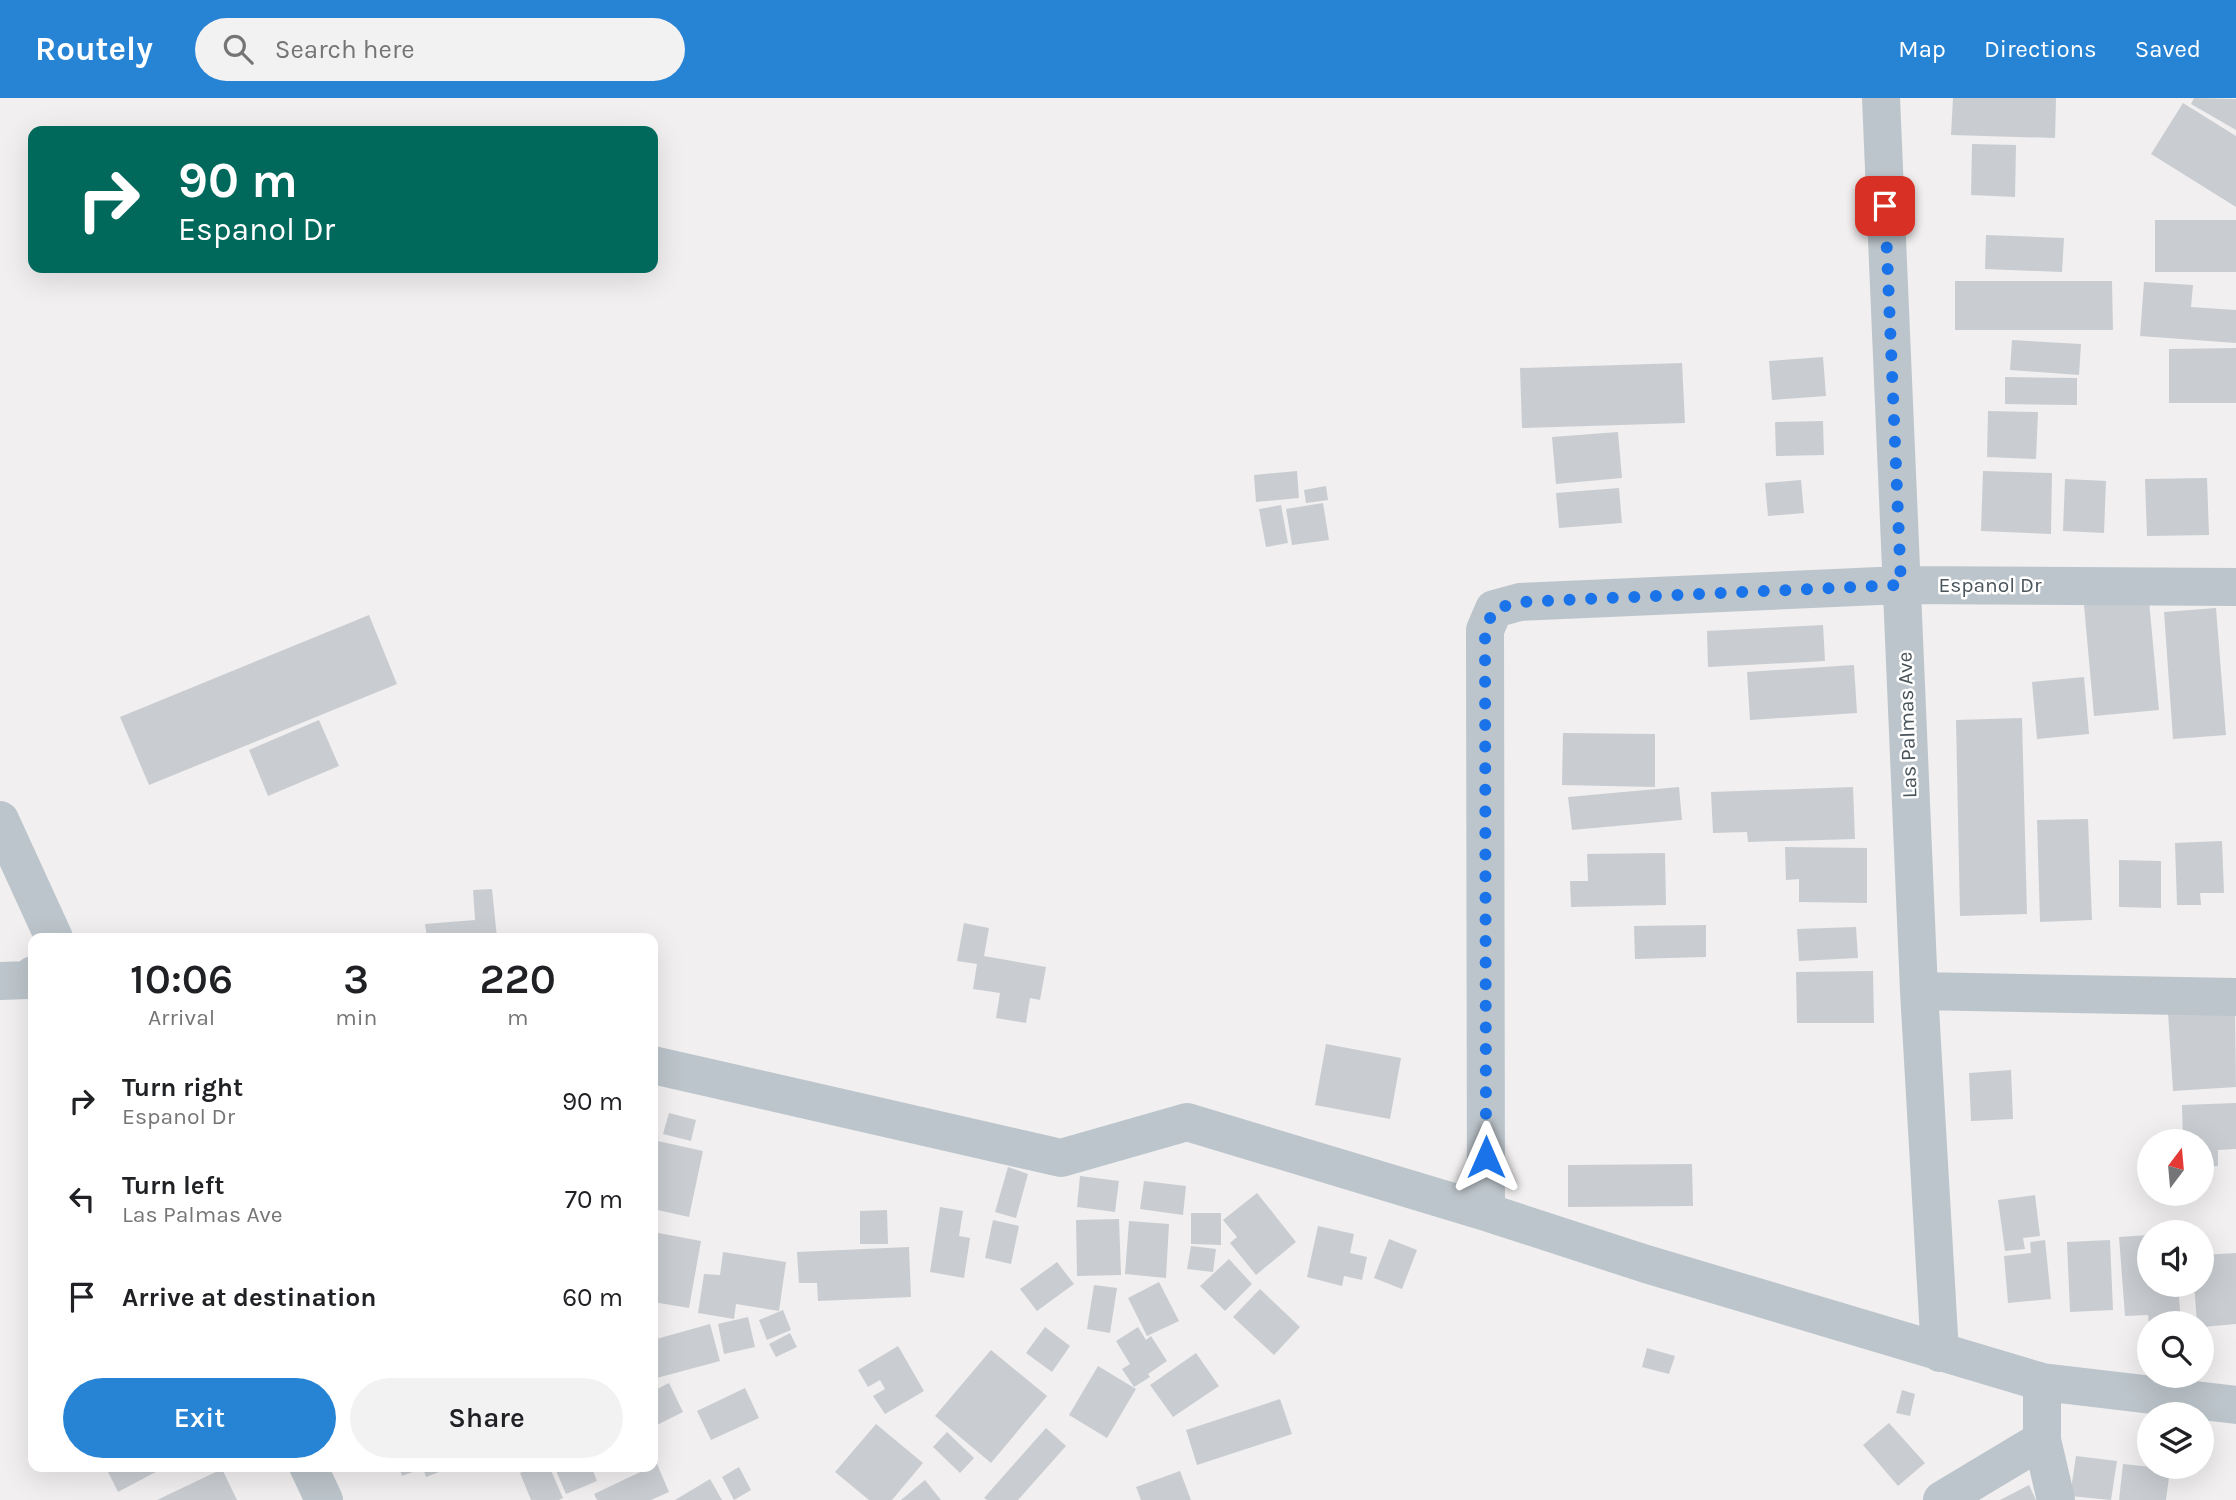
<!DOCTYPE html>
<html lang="en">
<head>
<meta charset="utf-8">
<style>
	body { margin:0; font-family:Karla,sans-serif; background:#f2f2f2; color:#202124; height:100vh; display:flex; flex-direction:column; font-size:26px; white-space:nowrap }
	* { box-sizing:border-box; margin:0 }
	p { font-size:23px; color:#757577 }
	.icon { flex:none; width:38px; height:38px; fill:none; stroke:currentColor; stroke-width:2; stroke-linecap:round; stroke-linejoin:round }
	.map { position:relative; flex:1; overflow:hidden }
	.sheet { position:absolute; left:28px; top:835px; width:630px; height:539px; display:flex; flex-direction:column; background:#fff; border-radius:14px; box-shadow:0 7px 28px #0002 }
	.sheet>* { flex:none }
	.top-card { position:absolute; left:28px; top:28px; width:630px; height:147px; border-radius:14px; box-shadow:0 7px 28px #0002; background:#00695c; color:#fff; overflow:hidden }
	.needle { width:46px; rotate:16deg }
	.controls { position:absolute; left:2137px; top:1031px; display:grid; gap:14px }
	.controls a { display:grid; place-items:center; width:77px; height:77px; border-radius:50%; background:#fff; box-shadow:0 7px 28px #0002; font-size:35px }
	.pin { position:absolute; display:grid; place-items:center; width:60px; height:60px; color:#fff; margin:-30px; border-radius:14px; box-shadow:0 4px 10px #0006 }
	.me { position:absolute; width:77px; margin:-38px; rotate:0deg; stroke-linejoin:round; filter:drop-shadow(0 0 5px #0008) }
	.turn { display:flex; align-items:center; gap:24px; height:147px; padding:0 35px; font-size:32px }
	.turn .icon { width:91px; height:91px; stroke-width:2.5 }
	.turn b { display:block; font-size:49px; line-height:60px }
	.eta { display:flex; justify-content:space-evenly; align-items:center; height:119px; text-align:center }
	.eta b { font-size:42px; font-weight:600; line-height:49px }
	.button { display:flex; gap:14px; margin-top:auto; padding:14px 35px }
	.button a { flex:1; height:80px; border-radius:42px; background:#2783d3; color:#fff; font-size:28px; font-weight:600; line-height:80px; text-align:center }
	.button a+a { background:#f2f2f2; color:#202124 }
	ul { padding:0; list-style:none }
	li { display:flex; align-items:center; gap:21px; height:98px; padding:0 35px }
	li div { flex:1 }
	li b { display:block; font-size:26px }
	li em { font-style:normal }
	header { display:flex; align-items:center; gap:42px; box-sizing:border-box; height:98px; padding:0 35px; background:#2783d3; color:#fff }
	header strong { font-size:33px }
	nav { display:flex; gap:38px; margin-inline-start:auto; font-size:24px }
	.search { width:490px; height:63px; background:#f2f2f2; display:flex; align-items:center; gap:18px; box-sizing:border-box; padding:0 24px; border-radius:38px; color:#757577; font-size:26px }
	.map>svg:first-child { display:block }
	.building { fill:#c9cdd1 }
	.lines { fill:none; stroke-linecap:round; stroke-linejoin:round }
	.minor { stroke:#bcc5cb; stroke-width:38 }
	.tertiary { stroke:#bcc5cb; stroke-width:38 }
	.route { stroke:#1a73e8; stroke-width:12; stroke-dasharray:0 21.6 }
	.labels { text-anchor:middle; stroke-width:5; stroke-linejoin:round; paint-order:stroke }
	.street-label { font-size:21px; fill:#49545b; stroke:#fff }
</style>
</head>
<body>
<header>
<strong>Routely</strong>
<div class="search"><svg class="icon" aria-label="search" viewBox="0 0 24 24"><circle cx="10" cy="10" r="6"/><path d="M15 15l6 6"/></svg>Search here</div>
<nav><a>Map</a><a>Directions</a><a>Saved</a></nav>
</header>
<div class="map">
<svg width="2236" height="1402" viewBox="0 0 2236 1402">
	<rect width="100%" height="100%" fill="#f1efef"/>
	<path class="building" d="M 1953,0 L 2056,0 L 2055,40 L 1951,37 Z
		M 2194,0 L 2236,1 L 2236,32 L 2191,6 Z
		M 2183,5 L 2236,38 L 2236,109 L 2151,56 Z
		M 1972,46 L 2016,47 L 2015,99 L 1971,97 Z
		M 2155,122 L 2236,122 L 2236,174 L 2155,174 Z
		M 1986,137 L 2064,140 L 2062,174 L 1985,171 Z
		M 1955,183 L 2112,183 L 2113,232 L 1955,232 Z
		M 2144,184 L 2193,187 L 2191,209 L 2236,212 L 2236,245 L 2140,238 Z
		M 2012,242 L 2081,246 L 2079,277 L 2010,272 Z
		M 2236,250 L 2236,305 L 2169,305 L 2169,251 Z
		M 1823,259 L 1826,298 L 1772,302 L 1769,263 Z
		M 1682,265 L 1685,325 L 1522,330 L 1520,270 Z
		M 2005,279 L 2077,280 L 2077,307 L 2005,306 Z
		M 1988,313 L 2038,314 L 2036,361 L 1987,359 Z
		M 1823,323 L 1824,357 L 1776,358 L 1775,324 Z
		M 1618,334 L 1622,380 L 1556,386 L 1552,339 Z
		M 1297,373 L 1299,400 L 1256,404 L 1254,377 Z
		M 1983,373 L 2052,375 L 2051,436 L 1981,433 Z
		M 2207,380 L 2209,437 L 2147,438 L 2145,381 Z
		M 2065,381 L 2106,383 L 2104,435 L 2063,433 Z
		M 1801,382 L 1804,415 L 1768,418 L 1765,385 Z
		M 1326,388 L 1328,402 L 1306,405 L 1304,392 Z
		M 1619,390 L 1622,425 L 1559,430 L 1556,395 Z
		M 1323,405 L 1329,442 L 1292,447 L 1286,411 Z
		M 1281,407 L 1288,445 L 1266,449 L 1259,411 Z
		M 2149,502 L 2159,612 L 2094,618 L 2084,507 Z
		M 2216,510 L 2226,637 L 2173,641 L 2164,514 Z
		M 369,517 L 397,586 L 149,687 L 120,619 Z
		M 1823,527 L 1825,563 L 1708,569 L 1707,533 Z
		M 1854,567 L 1857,615 L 1750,622 L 1747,574 Z
		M 2084,579 L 2089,636 L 2037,641 L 2032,584 Z
		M 2022,620 L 2027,816 L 1960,818 L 1956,622 Z
		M 319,622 L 339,668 L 268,698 L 249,652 Z
		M 1563,635 L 1655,636 L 1655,689 L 1562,687 Z
		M 1679,689 L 1682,722 L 1572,732 L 1568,699 Z
		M 1853,689 L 1855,741 L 1748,744 L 1747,734 L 1713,735 L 1711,694 Z
		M 2088,721 L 2092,822 L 2040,824 L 2037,722 Z
		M 2222,743 L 2224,795 L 2200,795 L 2201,807 L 2177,807 L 2175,745 Z
		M 1785,749 L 1867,750 L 1867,805 L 1799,804 L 1799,781 L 1786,782 Z
		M 1665,755 L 1666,807 L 1571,809 L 1570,783 L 1588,783 L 1587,756 Z
		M 2119,762 L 2161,763 L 2161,810 L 2119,809 Z
		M 492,791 L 497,840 L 427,840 L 425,826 L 475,822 L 473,792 Z
		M 964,825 L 989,830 L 984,858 L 1046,869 L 1040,902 L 1030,900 L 1026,925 L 996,920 L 1000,895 L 973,891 L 977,866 L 957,863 Z
		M 1706,827 L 1706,859 L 1635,861 L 1634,828 Z
		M 1856,829 L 1858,860 L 1799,863 L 1797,831 Z
		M 1873,873 L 1874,925 L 1797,925 L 1796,874 Z
		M 2235,910 L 2236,989 L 2173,993 L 2168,914 Z
		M 1326,946 L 1401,960 L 1390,1021 L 1315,1007 Z
		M 2011,972 L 2013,1021 L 1971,1023 L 1969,975 Z
		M 2236,1005 L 2236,1051 L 2218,1052 L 2218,1068 L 2202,1069 L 2202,1043 L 2183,1043 L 2182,1007 Z
		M 669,1015 L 696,1022 L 691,1043 L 663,1036 Z
		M 653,1042 L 703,1053 L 689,1119 L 653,1111 Z
		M 1692,1066 L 1693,1108 L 1568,1109 L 1568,1067 Z
		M 1008,1069 L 1028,1076 L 1016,1120 L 995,1114 Z
		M 1080,1078 L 1119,1083 L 1115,1114 L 1077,1109 Z
		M 1144,1083 L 1186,1088 L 1183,1117 L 1140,1111 Z
		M 1257,1095 L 1296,1144 L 1256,1177 L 1230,1145 L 1237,1139 L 1223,1122 Z
		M 2035,1097 L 2040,1138 L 2023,1140 L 2025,1151 L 2005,1153 L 1998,1102 Z
		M 940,1109 L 963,1113 L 959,1138 L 970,1140 L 964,1180 L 930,1174 Z
		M 887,1112 L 888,1146 L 860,1146 L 860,1113 Z
		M 1191,1115 L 1221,1115 L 1221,1147 L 1191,1146 Z
		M 1119,1121 L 1121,1177 L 1077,1178 L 1076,1122 Z
		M 993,1122 L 1019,1128 L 1011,1166 L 985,1160 Z
		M 1129,1123 L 1169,1126 L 1166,1180 L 1125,1176 Z
		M 1318,1128 L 1354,1136 L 1350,1155 L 1367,1159 L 1362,1182 L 1344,1178 L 1342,1188 L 1307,1179 Z
		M 653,1134 L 701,1143 L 689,1210 L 653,1204 Z
		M 2149,1137 L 2149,1186 L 2178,1186 L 2181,1225 L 2149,1225 L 2148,1217 L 2125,1218 L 2119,1139 Z
		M 1389,1141 L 1417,1152 L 1402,1191 L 1374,1180 Z
		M 2045,1142 L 2051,1201 L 2008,1205 L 2004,1158 L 2031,1155 L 2030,1144 Z
		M 2110,1142 L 2113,1212 L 2070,1214 L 2067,1144 Z
		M 1191,1148 L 1216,1151 L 1213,1174 L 1187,1171 Z
		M 909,1149 L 911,1199 L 818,1203 L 817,1185 L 799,1185 L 797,1154 Z
		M 723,1154 L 786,1164 L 779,1213 L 736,1206 L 734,1221 L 698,1215 L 704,1176 L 720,1177 Z
		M 2236,1155 L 2236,1226 L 2202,1229 L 2202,1225 L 2197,1225 L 2194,1186 L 2202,1186 L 2202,1157 Z
		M 1229,1161 L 1252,1186 L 1225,1213 L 1200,1188 Z
		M 1057,1164 L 1074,1186 L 1037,1213 L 1020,1191 Z
		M 1159,1184 L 1179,1223 L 1147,1238 L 1128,1200 Z
		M 1094,1187 L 1117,1190 L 1110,1235 L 1087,1231 Z
		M 1260,1191 L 1300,1229 L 1274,1257 L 1233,1219 Z
		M 783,1212 L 791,1232 L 767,1242 L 759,1222 Z
		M 748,1219 L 755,1249 L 724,1256 L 718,1226 Z
		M 710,1226 L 720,1263 L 653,1281 L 653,1242 Z
		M 1045,1229 L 1070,1248 L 1052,1274 L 1026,1255 Z
		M 1138,1229 L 1146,1242 L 1151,1238 L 1167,1263 L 1148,1276 L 1150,1279 L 1134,1289 L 1122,1271 L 1130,1266 L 1116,1243 Z
		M 790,1235 L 797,1249 L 776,1259 L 769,1246 Z
		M 898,1248 L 924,1293 L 885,1316 L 873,1298 L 885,1291 L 880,1282 L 868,1289 L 858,1272 Z
		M 1647,1250 L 1675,1258 L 1669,1276 L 1642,1269 Z
		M 991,1252 L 1047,1298 L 991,1365 L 935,1318 Z
		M 1196,1255 L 1219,1288 L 1173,1319 L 1150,1287 Z
		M 1098,1268 L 1136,1291 L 1107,1340 L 1069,1317 Z
		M 669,1285 L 683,1314 L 653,1329 L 653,1293 Z
		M 745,1290 L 759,1320 L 711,1342 L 697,1313 Z
		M 1902,1292 L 1915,1296 L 1910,1318 L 1896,1315 Z
		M 1280,1301 L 1292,1336 L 1197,1367 L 1186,1332 Z
		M 1889,1325 L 1925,1365 L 1898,1388 L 1863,1347 Z
		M 876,1326 L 923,1365 L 892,1402 L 869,1402 L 835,1374 Z
		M 1046,1330 L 1066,1348 L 1018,1402 L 987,1402 L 984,1400 Z
		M 947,1334 L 974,1360 L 960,1375 L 933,1349 Z
		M 2076,1358 L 2117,1363 L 2111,1402 L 2070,1398 Z
		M 657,1366 L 669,1394 L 651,1402 L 597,1402 L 594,1396 Z
		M 2123,1366 L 2170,1371 L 2166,1402 L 2119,1402 Z
		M 105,1368 L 167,1368 L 118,1394 Z
		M 399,1368 L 452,1368 L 452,1369 L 426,1379 L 423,1370 L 402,1378 Z
		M 535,1368 L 549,1368 L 563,1400 L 559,1402 L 531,1402 L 520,1375 Z
		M 554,1368 L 591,1368 L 597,1383 L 566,1396 Z
		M 739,1369 L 751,1392 L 734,1402 L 722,1379 Z
		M 222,1371 L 237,1402 L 157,1402 Z
		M 1180,1373 L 1191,1402 L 1141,1402 L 1136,1389 Z
		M 710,1381 L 722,1402 L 675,1402 Z
		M 925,1382 L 941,1402 L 901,1402 Z
		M 2029,1387 L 2036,1402 L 2000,1402 Z"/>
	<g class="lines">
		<path class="minor" d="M 1881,0 L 1919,893 L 1940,1255
			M 0,883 L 28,882 L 33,877
			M 1919,893 L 2236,899
			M 653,967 L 1061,1060 L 1187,1024 L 1486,1114 L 1646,1166 L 2042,1284 L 2236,1307
			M 1486,1114 L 1485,532 L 1494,511 L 1520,504 L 1901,487 L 2236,489
			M 2042,1342 L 2056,1402
			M 1942,1402 L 2042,1342 L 2042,1284"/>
		<path class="tertiary" d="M 0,722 L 54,840
			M 308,1368 L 324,1402"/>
	</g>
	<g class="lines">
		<path class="route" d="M 1486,1059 L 1485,532 L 1494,511 L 1520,504 L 1901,487 L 1885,108"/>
	</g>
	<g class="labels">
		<g class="street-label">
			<text x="1990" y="494">Espanol Dr</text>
			<text transform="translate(1907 627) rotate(-92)" y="7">Las Palmas Ave</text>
		</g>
	</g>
</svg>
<div class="controls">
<a><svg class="needle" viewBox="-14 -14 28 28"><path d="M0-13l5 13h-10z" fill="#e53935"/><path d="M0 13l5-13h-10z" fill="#757577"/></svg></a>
<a><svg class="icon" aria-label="sound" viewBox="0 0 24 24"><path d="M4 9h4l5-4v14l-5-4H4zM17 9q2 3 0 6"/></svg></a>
<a><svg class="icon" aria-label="search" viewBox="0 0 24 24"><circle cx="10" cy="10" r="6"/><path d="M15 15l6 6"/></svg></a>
<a><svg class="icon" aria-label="layers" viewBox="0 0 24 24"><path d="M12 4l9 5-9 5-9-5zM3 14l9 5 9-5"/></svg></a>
</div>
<div class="pin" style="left:1885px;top:108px;background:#d93025"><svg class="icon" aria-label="arrive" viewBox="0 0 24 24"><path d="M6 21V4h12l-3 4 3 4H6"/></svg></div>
<svg class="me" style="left:1486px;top:1059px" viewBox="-20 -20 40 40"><path d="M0-17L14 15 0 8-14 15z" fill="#1a73e8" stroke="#fff" stroke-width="4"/></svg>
<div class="top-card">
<div class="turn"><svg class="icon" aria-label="right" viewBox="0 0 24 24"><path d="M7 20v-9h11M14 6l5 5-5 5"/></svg><div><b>90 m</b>Espanol Dr</div></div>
</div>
<section class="sheet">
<div class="eta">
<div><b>10:06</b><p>Arrival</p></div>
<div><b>3</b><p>min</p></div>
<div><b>220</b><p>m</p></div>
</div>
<ul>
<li><svg class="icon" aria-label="right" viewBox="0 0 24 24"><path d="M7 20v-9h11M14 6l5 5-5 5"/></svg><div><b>Turn right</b><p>Espanol Dr</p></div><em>90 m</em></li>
<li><svg class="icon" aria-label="left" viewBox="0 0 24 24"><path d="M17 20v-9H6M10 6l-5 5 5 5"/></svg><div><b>Turn left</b><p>Las Palmas Ave</p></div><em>70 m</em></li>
<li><svg class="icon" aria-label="arrive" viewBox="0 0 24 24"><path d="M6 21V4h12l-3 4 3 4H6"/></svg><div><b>Arrive at destination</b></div><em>60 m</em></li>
</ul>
<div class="button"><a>Exit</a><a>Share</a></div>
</section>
</div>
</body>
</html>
